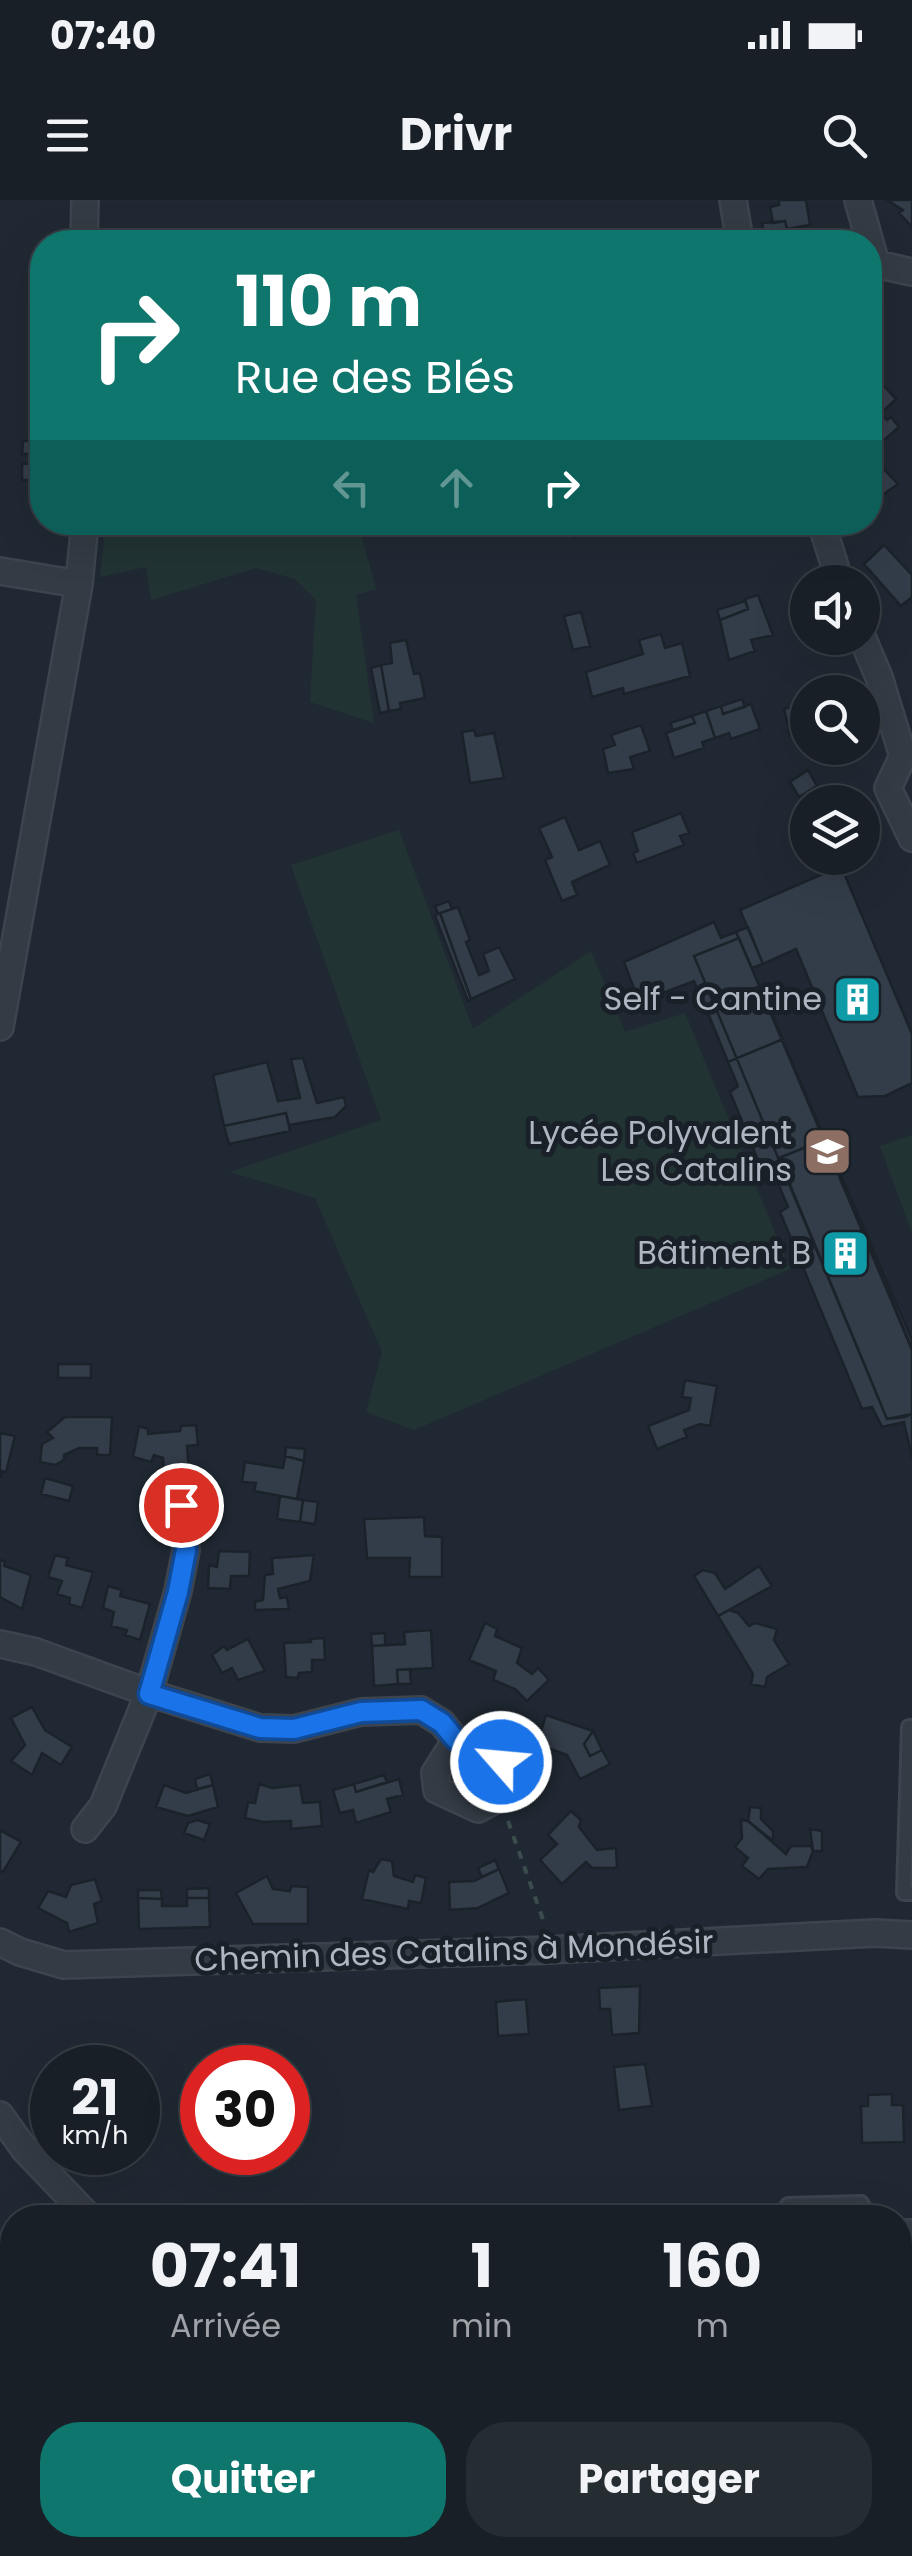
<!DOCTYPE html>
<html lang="fr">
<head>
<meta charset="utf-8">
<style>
	body { margin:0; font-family:Poppins,sans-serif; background:#252c32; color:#f1f3f6; height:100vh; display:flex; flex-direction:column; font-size:38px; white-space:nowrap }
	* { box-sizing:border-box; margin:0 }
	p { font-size:32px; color:#9fa2a7 }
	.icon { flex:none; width:55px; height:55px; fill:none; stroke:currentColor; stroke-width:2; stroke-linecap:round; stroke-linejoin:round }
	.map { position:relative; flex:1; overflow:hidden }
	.drawer { position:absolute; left:0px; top:2005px; width:912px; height:352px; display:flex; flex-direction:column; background:#181f26; border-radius:40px 40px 0 0; box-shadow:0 10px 40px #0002,0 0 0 2px #363d43 }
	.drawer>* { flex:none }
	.guide { position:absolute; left:30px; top:30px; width:852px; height:305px; border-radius:40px; box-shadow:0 10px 40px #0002,0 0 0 2px #363d43; background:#0f766e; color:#fff; overflow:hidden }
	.fabs { position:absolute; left:790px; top:365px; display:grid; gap:20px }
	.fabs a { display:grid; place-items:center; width:90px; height:90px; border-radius:50%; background:#181f26; box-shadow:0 10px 40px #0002,0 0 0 2px #363d43; font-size:50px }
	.speed { position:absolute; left:30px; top:1845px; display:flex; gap:20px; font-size:50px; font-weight:700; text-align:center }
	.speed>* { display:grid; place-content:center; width:130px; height:130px; border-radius:50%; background:#181f26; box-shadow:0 10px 40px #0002,0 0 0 2px #363d43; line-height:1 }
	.speed small { font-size:25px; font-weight:400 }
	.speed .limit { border:15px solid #d22; background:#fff; color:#111 }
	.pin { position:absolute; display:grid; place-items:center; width:85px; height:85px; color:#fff; margin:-42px; border:5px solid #fff; border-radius:50%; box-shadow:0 2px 10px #0007 }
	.me { position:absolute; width:110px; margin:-55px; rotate:297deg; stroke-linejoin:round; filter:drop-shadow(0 0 8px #0008) }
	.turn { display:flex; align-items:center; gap:35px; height:210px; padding:0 40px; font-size:45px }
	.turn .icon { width:130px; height:130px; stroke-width:2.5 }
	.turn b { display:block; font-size:70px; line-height:85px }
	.lanes { display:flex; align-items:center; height:95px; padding:0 40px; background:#0003; justify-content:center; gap:50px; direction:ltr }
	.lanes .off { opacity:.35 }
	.eta { display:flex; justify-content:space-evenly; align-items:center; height:170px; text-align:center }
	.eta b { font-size:60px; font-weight:700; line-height:70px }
	.cta { display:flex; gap:20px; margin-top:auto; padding:20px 40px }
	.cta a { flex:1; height:115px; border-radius:40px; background:#0f766e; color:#fff; font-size:40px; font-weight:700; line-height:115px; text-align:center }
	.cta a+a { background:#252c32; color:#f1f3f6 }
	.status { display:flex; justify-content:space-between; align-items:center; height:70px; padding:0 50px; background:#181f26; direction:ltr }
	.status svg { height:28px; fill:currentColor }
	header { display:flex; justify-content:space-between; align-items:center; height:130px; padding:0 40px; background:#181f26; font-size:45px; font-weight:700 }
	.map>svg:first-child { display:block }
	.green { fill:#223334 }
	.building { fill:#333d49; stroke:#1b222a; stroke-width:2.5 }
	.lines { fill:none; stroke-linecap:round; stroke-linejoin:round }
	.lane-casing { stroke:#3d444d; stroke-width:18 }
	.street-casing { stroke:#3d444d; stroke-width:30 }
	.path { stroke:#3b4c4d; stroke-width:4; stroke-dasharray:8 8; stroke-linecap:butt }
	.lane { stroke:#333b44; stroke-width:12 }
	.street { stroke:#333b44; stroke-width:25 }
	.route-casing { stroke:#114b97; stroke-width:25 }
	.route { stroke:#1a73e8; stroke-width:18 }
	.labels { text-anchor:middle; stroke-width:10; stroke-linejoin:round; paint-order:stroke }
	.poi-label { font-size:32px; fill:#adb6c1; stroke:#192028; text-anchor:end }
	.street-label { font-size:32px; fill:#adb6c1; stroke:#192028 }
</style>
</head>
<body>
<div class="status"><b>07:40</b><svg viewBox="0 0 49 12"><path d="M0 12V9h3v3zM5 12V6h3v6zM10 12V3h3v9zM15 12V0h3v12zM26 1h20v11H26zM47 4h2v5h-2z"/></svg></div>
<header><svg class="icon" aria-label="menu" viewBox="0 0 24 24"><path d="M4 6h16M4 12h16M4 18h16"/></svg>Drivr<svg class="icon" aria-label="search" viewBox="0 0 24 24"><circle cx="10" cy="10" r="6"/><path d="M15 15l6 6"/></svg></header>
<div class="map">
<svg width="912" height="2356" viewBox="0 0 912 2356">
	<rect width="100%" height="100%" fill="#202933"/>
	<path class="green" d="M 106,323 L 358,323 L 376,389 L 356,395 L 374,523 L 310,502 L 316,400 L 295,379 L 256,368 L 151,400 L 146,367 L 100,377 Z
		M 399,630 L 473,829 L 591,751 L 625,832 L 685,813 L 790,1069 L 414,1230 L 366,1212 L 382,1152 L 315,998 L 230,972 L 381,920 L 291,665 Z
		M 912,935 L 912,1033 L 880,946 Z"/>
	<path class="building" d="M 779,0 L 806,0 L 810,25 L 787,29 L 785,21 L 773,23 L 770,7 L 779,5 Z
		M 887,0 L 912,0 L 912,27 L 899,13 L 903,10 Z
		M 785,21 L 787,29 L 764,33 L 762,23 Z
		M 880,182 L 896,199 L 880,214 L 887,220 L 891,217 L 899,227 L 877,246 L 870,238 L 870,193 Z
		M 23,241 L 42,241 L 42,304 L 32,304 L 32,280 L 22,280 L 22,264 L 39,263 L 40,253 L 22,254 Z
		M 874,259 L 898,284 L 870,304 L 870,263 Z
		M 571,322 L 590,322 L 592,333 L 574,337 Z
		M 590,322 L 631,322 L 631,323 L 592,333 Z
		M 884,345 L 912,375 L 912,397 L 901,406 L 864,364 Z
		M 758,395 L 773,435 L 751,440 L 755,451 L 729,460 L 720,420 L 748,409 L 745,399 Z
		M 745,401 L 748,409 L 720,420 L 717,410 Z
		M 581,412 L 590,446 L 573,450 L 564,416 Z
		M 661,434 L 665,448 L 682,443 L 690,476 L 624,494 L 623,488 L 592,497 L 586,472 L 643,454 L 639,440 Z
		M 406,440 L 414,474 L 420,473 L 425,498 L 400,503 L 401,509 L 389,511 L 381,465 L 392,463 L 390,443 Z
		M 381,465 L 389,511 L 380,513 L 371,468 Z
		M 742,499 L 745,507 L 723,514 L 721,506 Z
		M 808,503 L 808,530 L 790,535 L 784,509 Z
		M 751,504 L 760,529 L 731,539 L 729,533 L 715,538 L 706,511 L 721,506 L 723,514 Z
		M 706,511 L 715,538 L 702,542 L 704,548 L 674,558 L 666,533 L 695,523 L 692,516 Z
		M 692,516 L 695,523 L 673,530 L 670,523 Z
		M 641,525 L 650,551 L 630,557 L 634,569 L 608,573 L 603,549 L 615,545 L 611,535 Z
		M 474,530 L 476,536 L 494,533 L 504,578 L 470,583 L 462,532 Z
		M 808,570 L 817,586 L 799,597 L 790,582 Z
		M 681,613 L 689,633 L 680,636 L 684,645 L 637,663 L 633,653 L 638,651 L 632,632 Z
		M 565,617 L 579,650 L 600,641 L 610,665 L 572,682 L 577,695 L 562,701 L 545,660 L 552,657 L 539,628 Z
		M 841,666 L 912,834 L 912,883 L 885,896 L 858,897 L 796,749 L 763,764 L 740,710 Z
		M 449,701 L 452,709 L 440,713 L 471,799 L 468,801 L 435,716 L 438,714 L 435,706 Z
		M 458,707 L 470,740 L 466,742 L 479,775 L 489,771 L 483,754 L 499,747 L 515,779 L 471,799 L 440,713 Z
		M 714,722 L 721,738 L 736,732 L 912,1140 L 912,1258 L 904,1222 L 882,1227 L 872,1207 L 862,1209 L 780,1012 L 788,1007 L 775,976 L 766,980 L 730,892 L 738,886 L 694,781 L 639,802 L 624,762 Z
		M 748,727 L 763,764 L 752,768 L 736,732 Z
		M 739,738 L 912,1150 L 912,1214 L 887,1219 L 694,756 Z
		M 760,786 L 783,839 L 728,862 L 706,808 Z
		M 303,858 L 317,903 L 344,897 L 346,906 L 335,917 L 289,925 L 286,913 L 224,926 L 213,875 L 267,862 L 278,901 L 300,898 L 291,859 Z
		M 286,913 L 290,931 L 229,944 L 224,926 Z
		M 826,939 L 912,1149 L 912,1214 L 905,1217 L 887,1219 L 779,958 Z
		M 58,1164 L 91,1164 L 91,1178 L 58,1178 Z
		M 685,1180 L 717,1186 L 710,1226 L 700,1224 L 684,1230 L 687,1237 L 657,1249 L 648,1226 L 689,1210 L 691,1198 L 682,1197 Z
		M 65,1217 L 112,1217 L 110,1255 L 97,1255 L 97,1248 L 79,1248 L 64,1255 L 64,1260 L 55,1265 L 40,1262 L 42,1244 L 53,1238 L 47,1232 Z
		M 196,1225 L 198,1245 L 187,1246 L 189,1272 L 164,1274 L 163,1258 L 154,1255 L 151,1262 L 133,1257 L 139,1226 L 148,1229 L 148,1234 L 180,1231 L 181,1226 Z
		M 0,1233 L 15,1236 L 6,1272 L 2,1271 L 0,1278 Z
		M 286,1247 L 305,1249 L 304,1261 L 285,1256 Z
		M 285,1256 L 304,1261 L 297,1299 L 254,1291 L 256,1283 L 242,1282 L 245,1262 L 283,1268 Z
		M 45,1278 L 73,1286 L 69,1301 L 41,1294 Z
		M 280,1296 L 303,1300 L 300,1322 L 277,1319 Z
		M 303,1300 L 318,1302 L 315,1324 L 300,1322 Z
		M 424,1317 L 425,1336 L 442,1337 L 442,1377 L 409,1377 L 410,1358 L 367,1358 L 364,1319 Z
		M 219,1351 L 250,1352 L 249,1376 L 231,1376 L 230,1389 L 208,1388 L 209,1365 L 217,1367 Z
		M 55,1355 L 68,1358 L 66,1365 L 93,1372 L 82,1408 L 69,1404 L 70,1398 L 57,1394 L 62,1381 L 48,1377 Z
		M 314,1355 L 310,1381 L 278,1389 L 280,1398 L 287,1397 L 289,1409 L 255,1410 L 255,1402 L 263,1400 L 265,1375 L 273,1374 L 272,1358 Z
		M 0,1360 L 5,1361 L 4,1366 L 31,1375 L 22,1409 L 0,1397 Z
		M 759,1366 L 772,1386 L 718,1416 L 694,1376 L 703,1370 L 715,1373 L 725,1389 Z
		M 108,1386 L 122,1390 L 120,1396 L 150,1404 L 140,1440 L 125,1435 L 127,1430 L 111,1426 L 114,1412 L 103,1408 Z
		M 729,1410 L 738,1413 L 749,1426 L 755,1423 L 777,1429 L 774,1440 L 789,1464 L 767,1477 L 765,1487 L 751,1484 L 753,1474 L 718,1416 Z
		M 485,1423 L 497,1429 L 495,1436 L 522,1448 L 517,1463 L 532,1474 L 538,1468 L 549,1480 L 527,1501 L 515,1489 L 493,1480 L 496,1471 L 469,1460 Z
		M 431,1430 L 433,1468 L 397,1470 L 398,1484 L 374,1486 L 372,1446 L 405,1444 L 404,1432 Z
		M 385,1433 L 385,1445 L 372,1446 L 371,1434 Z
		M 324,1438 L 325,1460 L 312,1460 L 312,1472 L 299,1473 L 298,1478 L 286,1477 L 284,1443 L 311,1442 L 310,1439 Z
		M 248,1439 L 265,1471 L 238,1480 L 232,1468 L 222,1473 L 212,1455 L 224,1446 L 227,1450 Z
		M 410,1469 L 411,1484 L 398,1484 L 397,1470 Z
		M 32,1507 L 45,1530 L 72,1547 L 61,1565 L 42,1553 L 32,1575 L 11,1561 L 25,1545 L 11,1518 Z
		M 546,1515 L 593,1531 L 584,1544 L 590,1556 L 602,1550 L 610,1564 L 580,1579 L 567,1555 L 537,1544 Z
		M 593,1531 L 602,1550 L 590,1556 L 584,1544 Z
		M 210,1574 L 213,1585 L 197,1589 L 195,1579 Z
		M 384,1575 L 387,1582 L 356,1592 L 354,1584 Z
		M 399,1579 L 403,1595 L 387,1599 L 391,1612 L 356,1623 L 353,1610 L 340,1613 L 333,1590 L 354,1584 L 356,1592 Z
		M 259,1584 L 272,1588 L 300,1585 L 303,1603 L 320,1602 L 322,1626 L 291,1629 L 291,1621 L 263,1622 L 245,1618 L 248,1602 L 255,1603 Z
		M 164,1585 L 186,1593 L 213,1585 L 218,1607 L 188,1616 L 156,1607 Z
		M 750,1607 L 761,1608 L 761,1619 L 773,1631 L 773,1641 L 748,1621 Z
		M 571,1611 L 581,1620 L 579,1627 L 597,1650 L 616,1648 L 617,1668 L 592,1668 L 586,1662 L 562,1684 L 540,1660 L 557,1644 L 548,1635 Z
		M 197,1620 L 210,1624 L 204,1640 L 184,1633 L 188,1623 Z
		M 741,1620 L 748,1621 L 786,1654 L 791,1646 L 811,1646 L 813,1651 L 807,1667 L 768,1669 L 759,1679 L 742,1666 L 748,1658 L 735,1647 L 742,1638 Z
		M 810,1629 L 822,1631 L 822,1651 L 813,1651 Z
		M 0,1630 L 21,1642 L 3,1672 L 0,1671 Z
		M 381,1659 L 392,1661 L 394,1676 L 413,1682 L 415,1675 L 426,1678 L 421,1703 L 409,1701 L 408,1709 L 362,1699 L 369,1670 L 373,1672 Z
		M 495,1660 L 499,1669 L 482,1677 L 478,1668 Z
		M 499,1669 L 509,1693 L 478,1708 L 450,1710 L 449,1682 L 474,1681 Z
		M 267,1676 L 273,1689 L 290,1691 L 291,1686 L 308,1687 L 308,1724 L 253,1724 L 236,1693 Z
		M 95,1679 L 102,1701 L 94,1704 L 98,1723 L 69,1732 L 67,1723 L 38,1708 L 48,1691 L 66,1697 L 71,1685 Z
		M 209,1688 L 209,1698 L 187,1698 L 187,1689 Z
		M 138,1690 L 161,1690 L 162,1699 L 138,1698 Z
		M 138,1698 L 162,1699 L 162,1706 L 187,1706 L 187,1698 L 209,1698 L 210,1727 L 139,1729 Z
		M 640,1786 L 639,1833 L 612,1835 L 610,1809 L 600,1809 L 599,1788 Z
		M 526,1799 L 529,1834 L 498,1836 L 496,1802 Z
		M 645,1864 L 652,1906 L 619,1910 L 614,1867 Z
		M 138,1875 L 157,1892 L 138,1913 Z
		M 892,1894 L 892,1905 L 903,1905 L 904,1942 L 862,1943 L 861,1906 L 868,1906 L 868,1895 Z
		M 195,2345 L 236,2345 L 221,2353 L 223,2356 L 198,2356 L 192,2347 Z
		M 247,2345 L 289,2345 L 295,2356 L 269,2356 L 267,2352 L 253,2356 Z"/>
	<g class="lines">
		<defs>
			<path id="lane" d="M 912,1527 L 909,1527 L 904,1693 L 912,1693
				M 788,2005 L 861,2003 L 870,2018
				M 900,2027 L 912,2027"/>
			<path id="street" d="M 733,0 L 740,42
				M 858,0 L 876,64 L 912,72
				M 84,42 L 85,0
				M 821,322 L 840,382
				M 0,371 L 79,384
				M 862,437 L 879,477 L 903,556 L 888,588 L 912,638
				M 0,827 L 79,384 L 85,322
				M 0,1444 L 36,1452 L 149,1493 L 260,1528 L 294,1529 L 361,1512 L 421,1510 L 442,1523 L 456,1540 L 501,1562 L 504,1595 L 478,1609 L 437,1590 L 435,1573 L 456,1540
				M 85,1629 L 103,1606 L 149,1493 L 178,1391 L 186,1350 L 181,1305
				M 0,1742 L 20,1752 L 64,1765 L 548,1750 L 875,1733 L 912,1735
				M 0,1915 L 25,1950 L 90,2018
				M 900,2236 L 912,2210
				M 900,2276 L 912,2282
				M 146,2356 L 147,2345
				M 853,2356 L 856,2345"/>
		</defs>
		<use href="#lane" class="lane-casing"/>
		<use href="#street" class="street-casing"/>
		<path class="path" d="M 508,1621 L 545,1725"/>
		<use href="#lane" class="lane"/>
		<use href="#street" class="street"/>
	</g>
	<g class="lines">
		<defs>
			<path id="route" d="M 181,1305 L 186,1350 L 178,1392 L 149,1494 L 260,1528 L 294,1529 L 361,1512 L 421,1510 L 442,1523 L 456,1540 L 501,1562"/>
		</defs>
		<use href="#route" class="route-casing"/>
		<use href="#route" class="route"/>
	</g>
	<defs>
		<symbol id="building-square" viewBox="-11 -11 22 22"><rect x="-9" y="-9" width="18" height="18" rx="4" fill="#0f9aa8" stroke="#192028"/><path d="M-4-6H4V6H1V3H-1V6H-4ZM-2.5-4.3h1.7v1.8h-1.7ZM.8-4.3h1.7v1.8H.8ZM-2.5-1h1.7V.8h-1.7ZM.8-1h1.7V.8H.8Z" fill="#fff"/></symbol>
		<symbol id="school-square" viewBox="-11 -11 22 22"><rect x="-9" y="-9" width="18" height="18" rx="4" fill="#8d6e63" stroke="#192028"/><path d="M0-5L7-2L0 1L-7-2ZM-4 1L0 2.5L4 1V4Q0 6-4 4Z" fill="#fff"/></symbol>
	</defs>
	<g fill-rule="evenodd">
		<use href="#building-square" x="830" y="772" width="55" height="55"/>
		<use href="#school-square" x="800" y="924" width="55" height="55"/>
		<use href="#building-square" x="818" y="1026" width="55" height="55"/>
	</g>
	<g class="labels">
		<g class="poi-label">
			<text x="822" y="810">Self - Cantine</text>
			<text x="792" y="944">Lycée Polyvalent<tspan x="792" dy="37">Les Catalins</tspan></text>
			<text x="811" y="1064">Bâtiment B</text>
		</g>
		<g class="street-label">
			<text transform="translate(454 1751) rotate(-2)" y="11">Chemin des Catalins à Mondésir</text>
		</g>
	</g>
</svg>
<div class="fabs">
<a><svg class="icon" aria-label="sound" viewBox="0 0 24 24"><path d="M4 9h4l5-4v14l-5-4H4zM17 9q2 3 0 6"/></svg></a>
<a><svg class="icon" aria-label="search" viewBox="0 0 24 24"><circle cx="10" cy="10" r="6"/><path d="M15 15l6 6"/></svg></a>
<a><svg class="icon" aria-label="layers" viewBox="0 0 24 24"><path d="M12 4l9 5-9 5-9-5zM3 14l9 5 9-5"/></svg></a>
</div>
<div class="speed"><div>21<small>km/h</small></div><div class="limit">30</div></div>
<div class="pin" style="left:181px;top:1305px;background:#d93025"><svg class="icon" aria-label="arrive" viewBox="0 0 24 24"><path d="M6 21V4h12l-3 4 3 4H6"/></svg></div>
<svg class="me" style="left:501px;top:1562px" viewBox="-20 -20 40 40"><circle r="17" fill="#1a73e8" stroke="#fff" stroke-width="3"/><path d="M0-11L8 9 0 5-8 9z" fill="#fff"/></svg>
<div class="guide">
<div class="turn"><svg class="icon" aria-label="right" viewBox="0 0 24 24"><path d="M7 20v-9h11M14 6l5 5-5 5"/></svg><div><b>110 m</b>Rue des Blés</div></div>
<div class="lanes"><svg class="icon off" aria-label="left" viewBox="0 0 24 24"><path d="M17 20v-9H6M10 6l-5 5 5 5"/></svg><svg class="icon off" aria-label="ahead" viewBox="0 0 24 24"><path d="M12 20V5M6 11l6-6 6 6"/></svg><svg class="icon" aria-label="right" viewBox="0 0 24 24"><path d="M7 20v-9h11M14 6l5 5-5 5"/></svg></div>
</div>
<section class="drawer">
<div class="eta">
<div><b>07:41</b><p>Arrivée</p></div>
<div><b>1</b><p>min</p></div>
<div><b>160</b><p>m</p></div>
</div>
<div class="cta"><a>Quitter</a><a>Partager</a></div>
</section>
</div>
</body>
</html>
